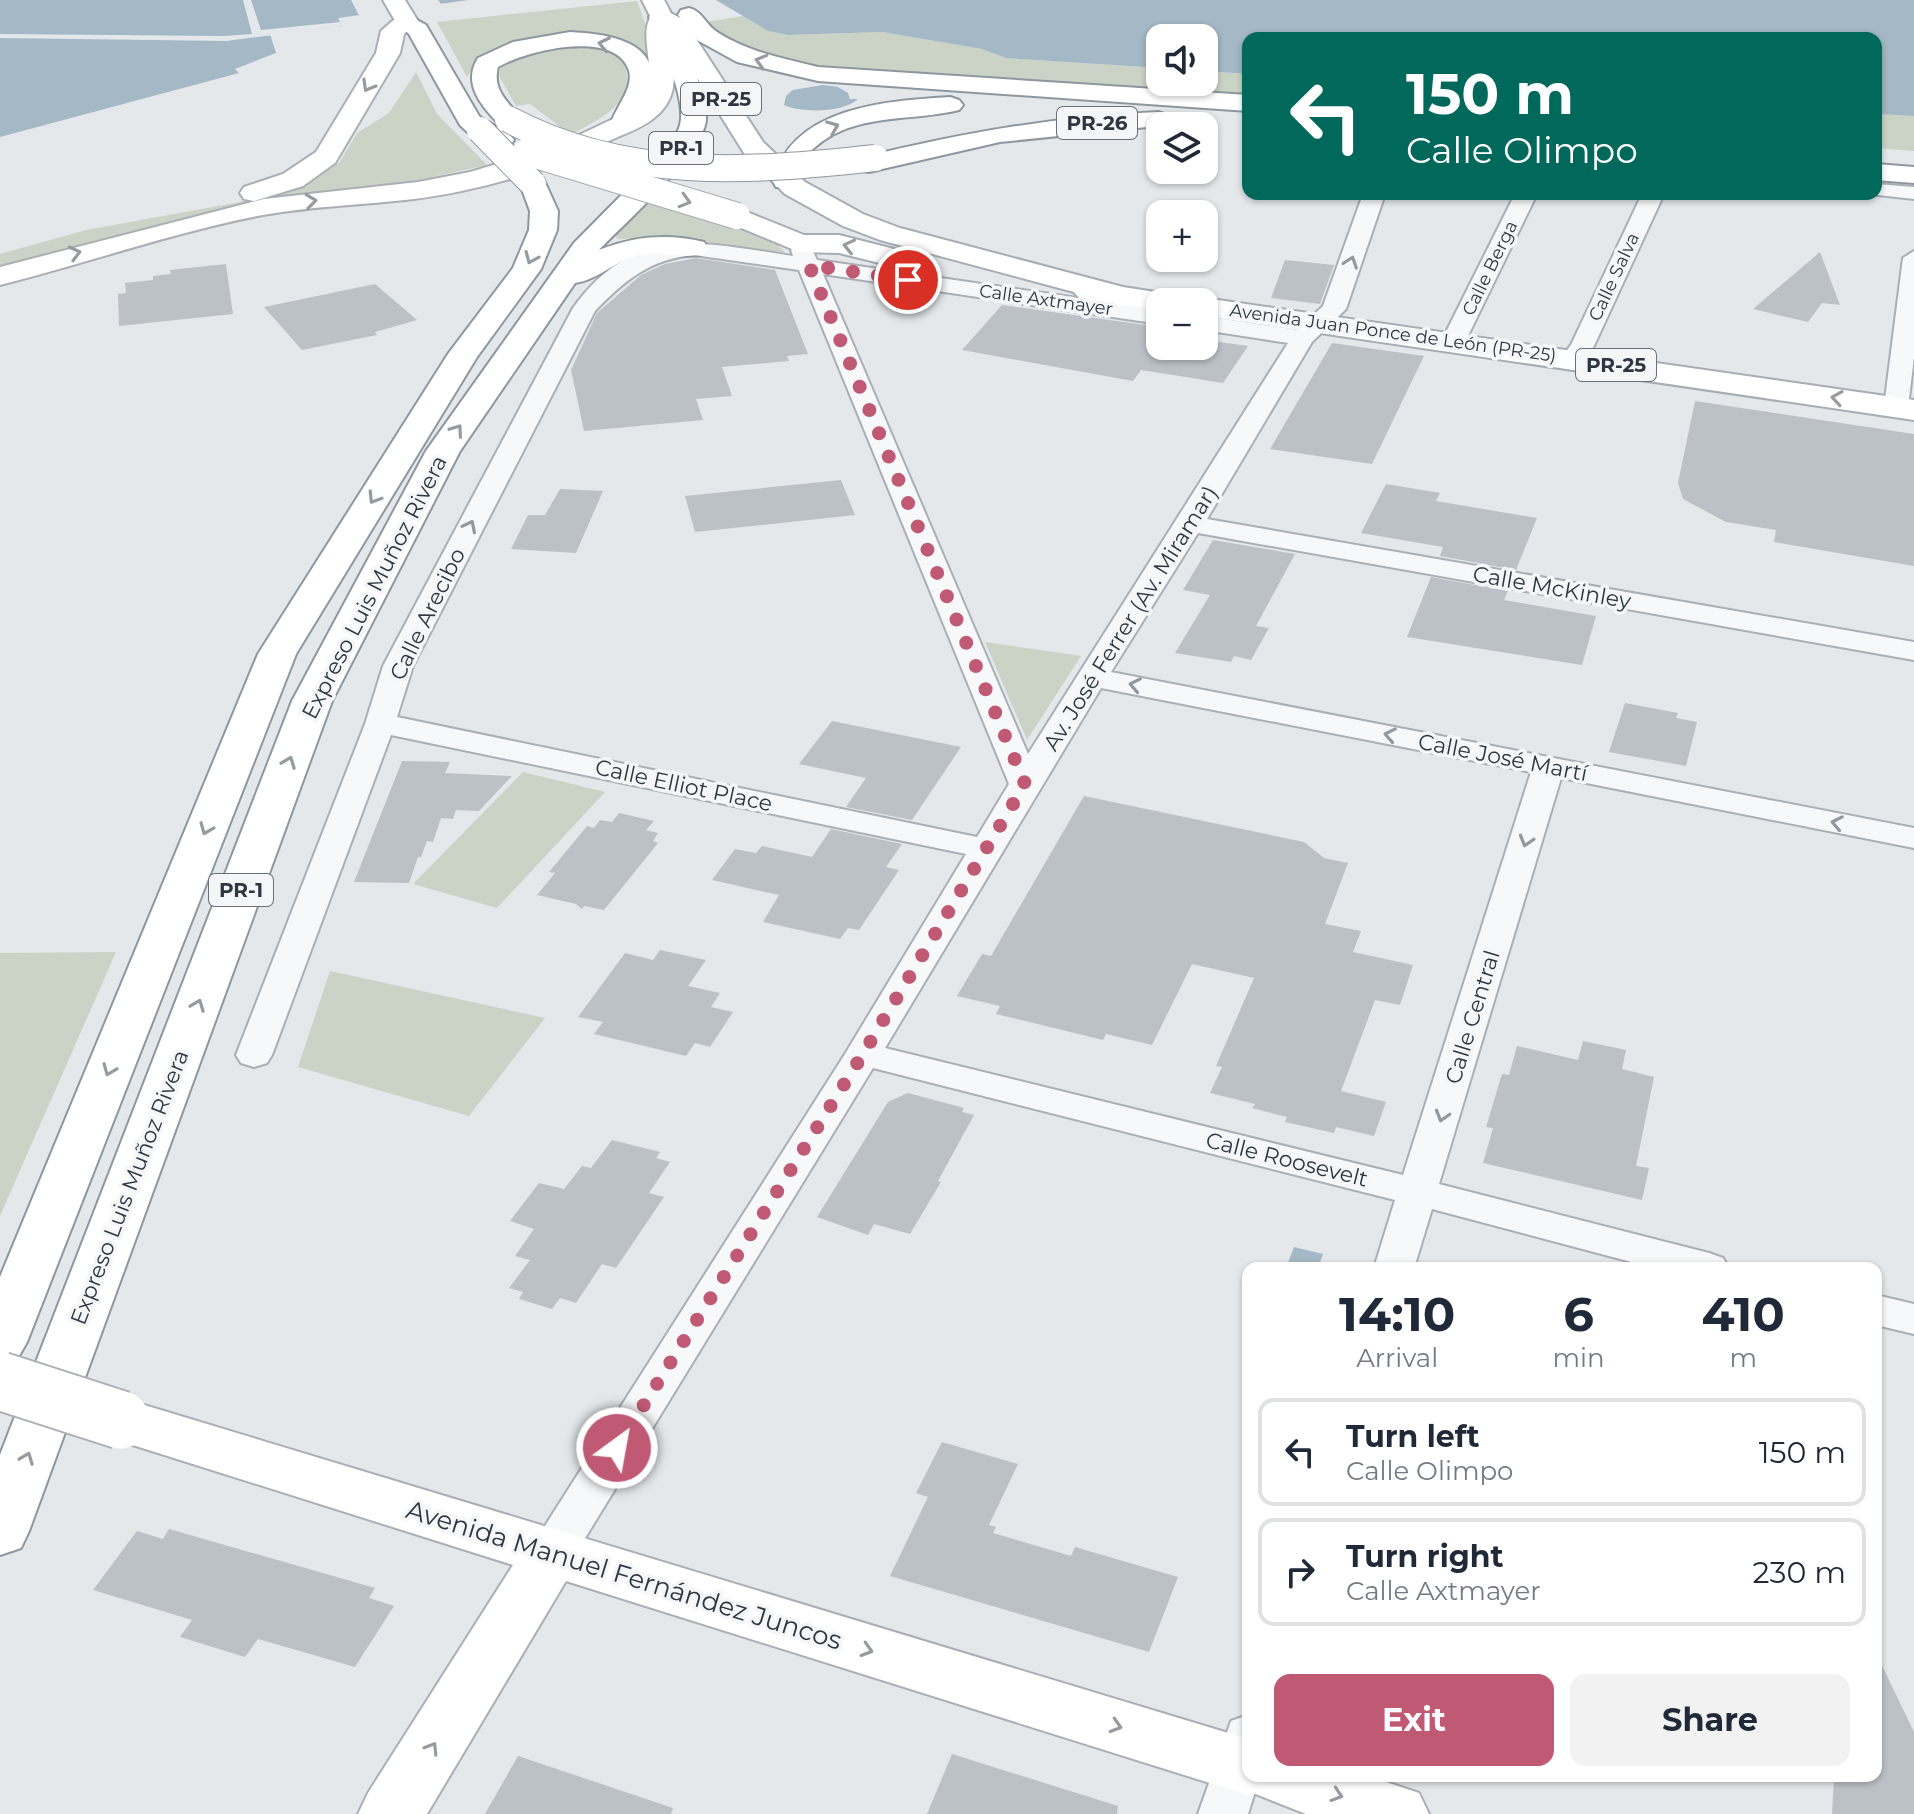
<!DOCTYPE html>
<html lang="en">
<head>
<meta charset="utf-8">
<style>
	body { margin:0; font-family:Montserrat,sans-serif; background:#f2f2f3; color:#1f2937; height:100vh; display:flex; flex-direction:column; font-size:30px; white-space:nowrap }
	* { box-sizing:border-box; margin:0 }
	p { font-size:26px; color:#747a83 }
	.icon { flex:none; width:44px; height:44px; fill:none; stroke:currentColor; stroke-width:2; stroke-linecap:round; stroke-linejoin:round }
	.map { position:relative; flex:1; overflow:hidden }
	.side { position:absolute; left:1242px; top:1262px; width:640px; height:520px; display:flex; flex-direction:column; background:#fff; border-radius:16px; box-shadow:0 2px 6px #0004 }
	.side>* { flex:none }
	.top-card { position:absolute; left:1242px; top:32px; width:640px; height:168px; border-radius:16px; box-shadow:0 2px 6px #0004; background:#00695c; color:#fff; overflow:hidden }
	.controls { position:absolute; left:1146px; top:24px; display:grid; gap:16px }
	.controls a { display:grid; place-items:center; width:72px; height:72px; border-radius:16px; background:#fff; box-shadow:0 2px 6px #0004; font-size:40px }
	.pin { position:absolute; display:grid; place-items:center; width:68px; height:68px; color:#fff; margin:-34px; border:4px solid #fff; border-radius:50%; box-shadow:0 2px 8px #0007 }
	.me { position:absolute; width:88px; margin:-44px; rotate:32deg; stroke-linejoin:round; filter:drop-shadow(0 0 6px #0008) }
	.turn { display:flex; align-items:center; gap:28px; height:168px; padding:0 32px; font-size:36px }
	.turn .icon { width:104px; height:104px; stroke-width:2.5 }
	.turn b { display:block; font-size:56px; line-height:68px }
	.eta { display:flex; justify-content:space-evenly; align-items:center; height:136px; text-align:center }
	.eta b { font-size:48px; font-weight:700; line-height:56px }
	.action { display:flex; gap:16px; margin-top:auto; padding:16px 32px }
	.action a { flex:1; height:92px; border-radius:16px; background:#c05974; color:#fff; font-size:32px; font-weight:700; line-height:92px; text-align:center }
	.action a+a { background:#f2f2f3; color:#1f2937 }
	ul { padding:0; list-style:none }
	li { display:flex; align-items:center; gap:24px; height:108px; margin:0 16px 12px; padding:0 16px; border:4px solid #e0e1e3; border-radius:16px }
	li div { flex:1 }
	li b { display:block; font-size:30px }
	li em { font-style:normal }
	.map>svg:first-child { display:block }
	.green { fill:#cbd3c6 }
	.water { fill:#a4b8c6 }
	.pier { fill:#e4e8eb }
	.building { fill:#bcc1c7 }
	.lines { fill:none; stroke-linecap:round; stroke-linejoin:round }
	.street-casing { stroke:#aaafb5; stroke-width:4 }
	.secondary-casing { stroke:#aaafb5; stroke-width:4 }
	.primary-casing { stroke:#a5adb5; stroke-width:4 }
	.highway-casing { stroke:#8d97a0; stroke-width:4 }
	.street { fill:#f7f8f9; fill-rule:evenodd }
	.secondary { fill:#fff; fill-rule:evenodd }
	.primary { fill:#fff; fill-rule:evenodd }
	.highway { fill:#fff; fill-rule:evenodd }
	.secondary-bridge-casing { stroke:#aaafb5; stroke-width:61; stroke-linecap:butt }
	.primary-bridge-casing { stroke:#a5adb5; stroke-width:28; stroke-linecap:butt }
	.highway-bridge-casing { stroke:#8d97a0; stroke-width:28; stroke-linecap:butt }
	.secondary-bridge { stroke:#fff; stroke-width:57 }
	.primary-bridge { stroke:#fff; stroke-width:26 }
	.highway-bridge { stroke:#fff; stroke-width:26 }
	.oneway { stroke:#969ba0 }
	.oneway2 { stroke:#92989d }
	.route { stroke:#c05974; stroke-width:14; stroke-dasharray:0 25.2 }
	.labels { text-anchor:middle; stroke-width:7; stroke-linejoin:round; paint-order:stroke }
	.far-street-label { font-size:18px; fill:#2e3741; stroke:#f4f6f8 }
	.shield { fill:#f4f6f8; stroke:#697078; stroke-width:2 }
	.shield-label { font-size:20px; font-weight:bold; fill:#2e3741 }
	.street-label { font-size:22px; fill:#2e3741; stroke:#f4f6f8 }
	.near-street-label { font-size:26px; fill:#2e3741; stroke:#f4f6f8 }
</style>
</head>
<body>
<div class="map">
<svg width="1914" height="1814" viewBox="0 0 1914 1814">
	<rect width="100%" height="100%" fill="#e4e8eb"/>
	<path class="green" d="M 637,1 L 652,42 L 653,63 C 649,59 645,52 640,49 C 613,30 522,37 493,51 C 480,57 474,66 467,77 L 437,22 Z
		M 743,16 L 768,31 L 788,35 L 882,32 L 982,49 L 1006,58 L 1160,68 L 1160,82 L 1204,82 L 1204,71 L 1248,74 L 1248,98 L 837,70 C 790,62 743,56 706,22 Z
		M 544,46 L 601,46 L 620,56 C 644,100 603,117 571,135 L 530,104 L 516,106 L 499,76 L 501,65 Z
		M 416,72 L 437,114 L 487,165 L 414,181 L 238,207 L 105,238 L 0,268 L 0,254 L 86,230 L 235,203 L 290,188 L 339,163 L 357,133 L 389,113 Z
		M 1876,114 L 1914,116 L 1914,151 L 1876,148 Z
		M 642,201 L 768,235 L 785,252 L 779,254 L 672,238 L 618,239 L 613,233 Z
		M 985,642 L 1081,656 L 1027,740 Z
		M 523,772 L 605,792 L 497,908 L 413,884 Z
		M 116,952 L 0,1216 L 0,953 Z
		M 330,971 L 545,1018 L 469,1116 L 298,1067 Z"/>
	<path class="water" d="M 0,0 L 469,0 L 338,18 L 342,26 L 270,34 L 276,53 L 235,69 L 239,73 L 0,137 Z
		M 716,0 L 1914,0 L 1914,116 L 1876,114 L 1876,38 L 1248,38 L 1248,74 L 1204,71 L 1204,38 L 1160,38 L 1160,68 L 1006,58 L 982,49 L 882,32 L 788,35 L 768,31 Z
		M 823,85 L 838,87 L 848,93 L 850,99 L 858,99 C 843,113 801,113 784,105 L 786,96 L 793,90 Z
		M 1294,1247 L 1323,1254 L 1318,1268 L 1286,1268 Z"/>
	<path class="pier" d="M 243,0 L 251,0 L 261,30 L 340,22 L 342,26 L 226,41 L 0,38 L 0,34 L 223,36 L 252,34 Z
		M 351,0 L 438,0 L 444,8 L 361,19 Z"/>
	<path class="building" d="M 1820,252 L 1840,305 L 1822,303 L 1808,322 L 1753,309 Z
		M 696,258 L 775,270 L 808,354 L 787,356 L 789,361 L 722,367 L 732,396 L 696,399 L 703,420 L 584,431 L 571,370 L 597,313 L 641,275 L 665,264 Z
		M 1285,260 L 1334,265 L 1320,304 L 1271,298 Z
		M 226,264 L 233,314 L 119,326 L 118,294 L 126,293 L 125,283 L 153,280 L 153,276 L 171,274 L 170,270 Z
		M 375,284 L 417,320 L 375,332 L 377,335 L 302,350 L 264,307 Z
		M 1002,305 L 1160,327 L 1160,346 L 1204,346 L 1204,340 L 1248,346 L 1223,383 L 1141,370 L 1133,381 L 962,350 Z
		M 1332,343 L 1424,356 L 1372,464 L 1270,449 Z
		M 1695,401 L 1914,434 L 1914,566 L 1774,542 L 1776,530 L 1726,522 L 1683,499 L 1678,483 Z
		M 841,480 L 855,515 L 695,532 L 685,496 Z
		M 1386,484 L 1440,493 L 1436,501 L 1537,518 L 1516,570 L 1440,556 L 1443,547 L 1361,533 Z
		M 560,489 L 603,491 L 576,553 L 511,549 L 528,515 L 545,515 Z
		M 1213,540 L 1295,554 L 1256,626 L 1269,628 L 1251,660 L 1234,656 L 1231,662 L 1175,653 L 1210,595 L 1183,590 Z
		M 1431,577 L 1508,591 L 1504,600 L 1596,616 L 1582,665 L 1407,637 Z
		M 1625,703 L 1678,713 L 1676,718 L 1697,722 L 1686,766 L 1609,752 Z
		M 832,721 L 961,747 L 912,820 L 846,807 L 866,778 L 799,764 Z
		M 402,761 L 450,762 L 445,773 L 512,776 L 479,811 L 456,810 L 453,819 L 441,818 L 433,842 L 427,841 L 421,857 L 418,857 L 409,883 L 354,882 Z
		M 1084,796 L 1304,842 L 1324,858 L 1348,863 L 1325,924 L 1361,931 L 1353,952 L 1413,965 L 1400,1005 L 1375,1000 L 1341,1091 L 1386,1102 L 1374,1136 L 1336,1127 L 1334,1133 L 1285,1122 L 1287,1117 L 1252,1108 L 1255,1104 L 1210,1093 L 1222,1067 L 1216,1066 L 1254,978 L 1192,964 L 1152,1045 L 1106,1034 L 1103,1040 L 996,1014 L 1000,1006 L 957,996 L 982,954 L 991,956 Z
		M 619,813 L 654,821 L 646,830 L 658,833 L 653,841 L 658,843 L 604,910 L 584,906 L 582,909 L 576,904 L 537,895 L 555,873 L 549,872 L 587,826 L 594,828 L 600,820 L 612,822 Z
		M 831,829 L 902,844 L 886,867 L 899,870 L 859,930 L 848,928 L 840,939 L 763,922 L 779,895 L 712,880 L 735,849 L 756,853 L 762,846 L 812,857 Z
		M 660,950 L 706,960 L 688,986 L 720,993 L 711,1007 L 733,1012 L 710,1047 L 695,1043 L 686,1056 L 594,1034 L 603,1022 L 578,1017 L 625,953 L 653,960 Z
		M 1583,1041 L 1626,1050 L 1622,1069 L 1654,1077 L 1636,1166 L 1649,1168 L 1642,1200 L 1483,1163 L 1493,1128 L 1486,1127 L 1502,1074 L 1509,1075 L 1517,1046 L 1578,1060 Z
		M 908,1093 L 964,1108 L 962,1112 L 974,1115 L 938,1181 L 941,1182 L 910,1234 L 874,1224 L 868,1235 L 817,1217 L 888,1102 Z
		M 612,1140 L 660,1152 L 656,1158 L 670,1162 L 649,1193 L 664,1197 L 616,1268 L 602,1264 L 576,1303 L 560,1298 L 552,1309 L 519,1299 L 523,1292 L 509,1288 L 530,1260 L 515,1256 L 534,1229 L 510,1221 L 539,1183 L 564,1189 L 582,1166 L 591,1168 Z
		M 942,1442 L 1018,1464 L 989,1525 L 996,1527 L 993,1533 L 1071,1556 L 1075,1547 L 1178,1577 L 1149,1652 L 890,1576 L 928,1497 L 916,1493 Z
		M 169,1529 L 375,1588 L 369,1598 L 394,1606 L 355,1667 L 258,1639 L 245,1657 L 180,1637 L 192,1620 L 93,1590 L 137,1531 L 163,1539 Z
		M 1876,1653 L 1914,1732 L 1914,1814 L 1832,1814 L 1834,1776 L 1876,1776 Z
		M 952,1754 L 1118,1806 L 1117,1814 L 927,1814 Z
		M 518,1756 L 673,1808 L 671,1814 L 485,1814 Z"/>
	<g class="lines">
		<defs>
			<path id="street" d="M 1876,184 L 1914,187 L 1914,199 L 1869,194 L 1876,194 Z
				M 1363,194 L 1385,194 L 1346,309 L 1312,342 L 1207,519 L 1914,642 L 1914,660 L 1198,533 L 1111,672 L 1914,828 L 1914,848 L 1561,778 L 1439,1184 L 1709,1253 L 1723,1258 L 1729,1268 L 1654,1268 L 1432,1209 L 1414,1268 L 1374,1268 L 1395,1200 L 873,1068 L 568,1566 L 552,1572 L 536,1566 L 529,1553 L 536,1540 L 845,1054 L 966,854 L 391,735 L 272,1055 L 267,1063 L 254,1067 L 241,1063 L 236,1055 L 365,724 L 383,666 L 573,308 C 634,222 706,243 793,256 L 791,250 L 802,243 L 810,245 L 817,260 L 1160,310 L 1160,324 L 823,274 L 1028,754 L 1288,343 L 1204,330 L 1204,316 L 1298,330 L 1323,306 ZM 694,255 L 799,270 L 1009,784 L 977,837 L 397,717 L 413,666 L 595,311 C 625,280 650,259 694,255 ZM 1101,688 L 1531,772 L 1403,1175 L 885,1048 Z
				M 1515,194 L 1537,194 L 1465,342 L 1461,347 L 1445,347 L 1441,342 Z
				M 1642,194 L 1664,194 L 1594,346 L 1580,364 L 1564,364 L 1560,359 L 1571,345 Z
				M 1914,251 L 1914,357 L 1908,407 L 1905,412 L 1887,412 L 1884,407 L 1903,258 Z
				M 1876,1295 L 1914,1304 L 1914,1334 L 1876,1325 Z
				M 1248,1715 L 1248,1776 L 1260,1776 L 1248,1814 L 1198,1814 L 1231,1721 Z"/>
			<path id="secondary" d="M 661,10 L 669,12 L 673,17 C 659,41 694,87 654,118 C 641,129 620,135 605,143 C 547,171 478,191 414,199 C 364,205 313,206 263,215 C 174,232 88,263 0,285 L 0,267 L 264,199 L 418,182 L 470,172 L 554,147 L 636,108 C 665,72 634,40 653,12 Z
				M 406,14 L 414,16 L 418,21 L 404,34 L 400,53 L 335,163 L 303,186 L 254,201 L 244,199 L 240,193 L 244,187 L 283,174 L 316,152 L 376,53 L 381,31 L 398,16 Z
				M 121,1398 L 1248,1739 L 1248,1776 L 1368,1776 L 1419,1793 L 1429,1814 L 1306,1814 L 1253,1793 L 1248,1795 L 566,1581 L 427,1814 L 358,1814 L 368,1793 L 513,1565 L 101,1435 L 93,1420 L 101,1405 Z"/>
			<path id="primary" d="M 383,0 L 405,0 L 418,21 L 414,26 L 398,26 Z
				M 642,0 L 664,0 L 671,13 L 684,20 L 763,142 L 805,182 L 863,214 L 900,228 L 1123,287 L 1182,296 L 1186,302 L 1160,302 L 1160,310 L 1089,301 L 1079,298 L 1074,292 L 880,240 L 843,226 L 785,194 L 744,153 L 667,30 L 653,22 Z
				M 737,208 L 804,235 L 839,235 L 898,250 L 902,256 L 898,262 L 888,265 L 839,253 L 799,252 L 727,222 L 723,216 L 727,210 Z
				M 1204,298 L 1914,400 L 1914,420 L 1204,316 L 1204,302 L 1193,302 Z"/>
			<path id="highway" d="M 689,8 C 702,11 706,25 717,32 C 748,52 782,58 818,67 L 1248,95 L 1248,111 L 818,81 L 737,62 L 697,40 L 678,15 L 681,10 Z
				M 661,10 L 669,12 L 673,17 C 685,49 703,82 706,117 C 709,148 622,226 599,250 C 633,236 668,233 704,242 L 708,248 L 704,254 C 683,259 661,251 640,255 C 616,260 598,280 575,283 L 460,451 L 332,701 L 29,1531 L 21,1548 L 0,1555 L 0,1455 L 292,701 L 426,451 L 574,243 L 664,152 C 671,143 680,132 681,119 C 683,89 660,45 649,17 L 653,12 Z
				M 406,14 L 426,25 L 479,116 C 490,125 506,129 514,140 L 510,146 C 491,150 473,138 460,125 L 409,34 L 394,21 L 398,16 Z
				M 570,32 C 617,34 673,46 643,105 C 640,113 638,121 633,128 L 615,128 L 611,123 C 616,107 634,87 629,71 C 616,28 525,51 498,67 C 492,91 508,101 521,119 L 517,124 L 499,124 C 481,106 462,83 478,58 L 513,42 Z
				M 950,97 L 959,100 L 963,105 L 959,110 C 911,122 854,112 814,148 C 802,159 804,174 796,187 L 776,187 L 773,181 C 792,107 885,101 950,97 Z
				M 1158,112 L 1167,115 L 1171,120 L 1167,125 L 1000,142 L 869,172 L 860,170 L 856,164 L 860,158 C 962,133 1052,117 1158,112 Z
				M 1876,164 L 1914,167 L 1914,183 L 1876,180 Z
				M 533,176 L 543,178 L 558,211 L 557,230 L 541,269 L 477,357 L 296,654 L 27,1342 L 19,1356 L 0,1362 L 0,1277 L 258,654 L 448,354 L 513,268 L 529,230 L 530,211 L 520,184 L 523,178 Z"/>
		</defs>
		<use href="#street" class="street-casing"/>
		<use href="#secondary" class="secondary-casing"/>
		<use href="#primary" class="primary-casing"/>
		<use href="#highway" class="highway-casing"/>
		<use href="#street" class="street"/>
		<use href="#secondary" class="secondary"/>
		<use href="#primary" class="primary"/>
		<use href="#highway" class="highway"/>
		<defs>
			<path id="secondary-bridge" d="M 0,1381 L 121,1420"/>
			<path id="primary-bridge" d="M 526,152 L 737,216"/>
			<path id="highway-bridge" d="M 508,119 C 624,181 748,172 875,158
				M 480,130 L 533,184"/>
		</defs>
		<use href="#secondary-bridge" class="secondary-bridge-casing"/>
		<use href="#primary-bridge" class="primary-bridge-casing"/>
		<use href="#highway-bridge" class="highway-bridge-casing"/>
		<use href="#secondary-bridge" class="secondary-bridge"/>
		<use href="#primary-bridge" class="primary-bridge"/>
		<use href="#highway-bridge" class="highway-bridge"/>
	</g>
	<defs><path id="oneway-chevron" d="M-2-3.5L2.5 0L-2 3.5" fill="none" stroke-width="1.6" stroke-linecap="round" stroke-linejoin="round" transform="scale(2)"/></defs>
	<g class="oneway">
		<use href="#oneway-chevron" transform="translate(604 44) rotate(-168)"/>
		<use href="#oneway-chevron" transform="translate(761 61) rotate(-164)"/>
		<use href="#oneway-chevron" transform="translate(368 86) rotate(120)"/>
		<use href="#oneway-chevron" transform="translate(833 127) rotate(-22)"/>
		<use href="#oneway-chevron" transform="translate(311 201) rotate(-7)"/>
		<use href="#oneway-chevron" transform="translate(685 201) rotate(16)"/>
		<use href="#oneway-chevron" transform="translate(849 246) rotate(-167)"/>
		<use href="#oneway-chevron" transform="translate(75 253) rotate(-15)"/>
		<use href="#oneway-chevron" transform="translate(531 258) rotate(113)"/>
		<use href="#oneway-chevron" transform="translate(1837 398) rotate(-171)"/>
		<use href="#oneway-chevron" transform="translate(457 430) rotate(-55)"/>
		<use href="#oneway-chevron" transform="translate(374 498) rotate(122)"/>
		<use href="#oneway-chevron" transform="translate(289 762) rotate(-69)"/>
		<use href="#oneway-chevron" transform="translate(206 829) rotate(112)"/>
		<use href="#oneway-chevron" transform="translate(198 1005) rotate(-69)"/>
		<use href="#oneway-chevron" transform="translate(109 1070) rotate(112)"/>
		<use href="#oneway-chevron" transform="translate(27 1458) rotate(-69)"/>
		<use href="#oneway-chevron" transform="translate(867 1650) rotate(17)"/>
		<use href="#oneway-chevron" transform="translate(1116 1726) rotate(17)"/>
		<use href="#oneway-chevron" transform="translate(432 1748) rotate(-58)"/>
		<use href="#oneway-chevron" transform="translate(1337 1795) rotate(18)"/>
	</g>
	<g class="oneway2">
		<use href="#oneway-chevron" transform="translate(1351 262) rotate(-71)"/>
		<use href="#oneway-chevron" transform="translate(470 526) rotate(-63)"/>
		<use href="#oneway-chevron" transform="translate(1135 685) rotate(-169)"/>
		<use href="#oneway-chevron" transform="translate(1390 735) rotate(-169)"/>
		<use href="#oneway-chevron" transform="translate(1837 823) rotate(-169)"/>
		<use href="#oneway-chevron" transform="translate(1526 841) rotate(107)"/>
		<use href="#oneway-chevron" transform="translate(1442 1116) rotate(107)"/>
	</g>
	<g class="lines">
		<path class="route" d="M 617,1448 L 863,1054 L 1025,784 L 809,265 L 908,280"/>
	</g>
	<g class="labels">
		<g class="far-street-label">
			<text transform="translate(1490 268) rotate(-64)" y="6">Calle Berga</text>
			<text transform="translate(1614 277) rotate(-65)" y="6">Calle Salva</text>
			<text transform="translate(1046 300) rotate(8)" y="6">Calle Axtmayer</text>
			<text transform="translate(1393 333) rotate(8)" y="6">Avenida Juan Ponce de León (PR-25)</text>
		</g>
		<g class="shield">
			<rect x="681" y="83" width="80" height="32" rx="6"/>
			<rect x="1057" y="107" width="80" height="32" rx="6"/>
			<rect x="649" y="132" width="64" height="32" rx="6"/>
			<rect x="1576" y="349" width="80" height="32" rx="6"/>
			<rect x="209" y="874" width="64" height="32" rx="6"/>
		</g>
		<g class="shield-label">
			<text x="721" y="106">PR-25</text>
			<text x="1097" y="130">PR-26</text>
			<text x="681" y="155">PR-1</text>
			<text x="1616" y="372">PR-25</text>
			<text x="241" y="897">PR-1</text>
		</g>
		<g class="street-label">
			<text transform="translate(374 587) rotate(-63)" y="8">Expreso Luis Muñoz Rivera</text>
			<text transform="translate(1552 587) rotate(10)" y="8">Calle McKinley</text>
			<text transform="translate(427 614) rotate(-64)" y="8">Calle Arecibo</text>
			<text transform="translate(1130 618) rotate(-58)" y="8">Av. José Ferrer (Av. Miramar)</text>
			<text transform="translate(1503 757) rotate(11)" y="8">Calle José Martí</text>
			<text transform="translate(684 785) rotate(12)" y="8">Calle Elliot Place</text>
			<text transform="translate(1472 1017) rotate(-73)" y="8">Calle Central</text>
			<text transform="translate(1287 1159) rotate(14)" y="8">Calle Roosevelt</text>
			<text transform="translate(129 1187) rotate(-69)" y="8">Expreso Luis Muñoz Rivera</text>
		</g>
		<g class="near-street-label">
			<text transform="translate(624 1575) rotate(17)" y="9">Avenida Manuel Fernández Juncos</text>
		</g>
	</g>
</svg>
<div class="controls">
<a><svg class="icon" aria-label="sound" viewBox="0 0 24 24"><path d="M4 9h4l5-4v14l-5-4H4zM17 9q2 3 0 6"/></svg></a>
<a><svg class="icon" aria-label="layers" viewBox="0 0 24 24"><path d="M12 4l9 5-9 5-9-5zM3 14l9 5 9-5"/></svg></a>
<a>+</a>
<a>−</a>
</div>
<div class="pin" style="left:908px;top:280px;background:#d93025"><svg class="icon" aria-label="arrive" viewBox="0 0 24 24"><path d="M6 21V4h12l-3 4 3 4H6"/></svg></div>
<svg class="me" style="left:617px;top:1448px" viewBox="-20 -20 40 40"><circle r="17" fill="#c05974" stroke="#fff" stroke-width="3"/><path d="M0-11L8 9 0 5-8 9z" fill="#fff"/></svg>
<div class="top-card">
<div class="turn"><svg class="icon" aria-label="left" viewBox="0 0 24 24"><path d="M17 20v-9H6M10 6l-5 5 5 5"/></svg><div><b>150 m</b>Calle Olimpo</div></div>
</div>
<section class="side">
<div class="eta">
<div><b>14:10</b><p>Arrival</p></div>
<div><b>6</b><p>min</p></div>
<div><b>410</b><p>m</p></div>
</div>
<ul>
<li><svg class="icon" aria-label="left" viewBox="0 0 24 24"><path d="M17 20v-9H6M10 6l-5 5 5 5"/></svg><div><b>Turn left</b><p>Calle Olimpo</p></div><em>150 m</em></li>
<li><svg class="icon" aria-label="right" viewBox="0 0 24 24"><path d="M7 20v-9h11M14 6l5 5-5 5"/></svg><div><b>Turn right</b><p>Calle Axtmayer</p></div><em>230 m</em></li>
</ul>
<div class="action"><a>Exit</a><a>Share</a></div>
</section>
</div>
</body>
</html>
